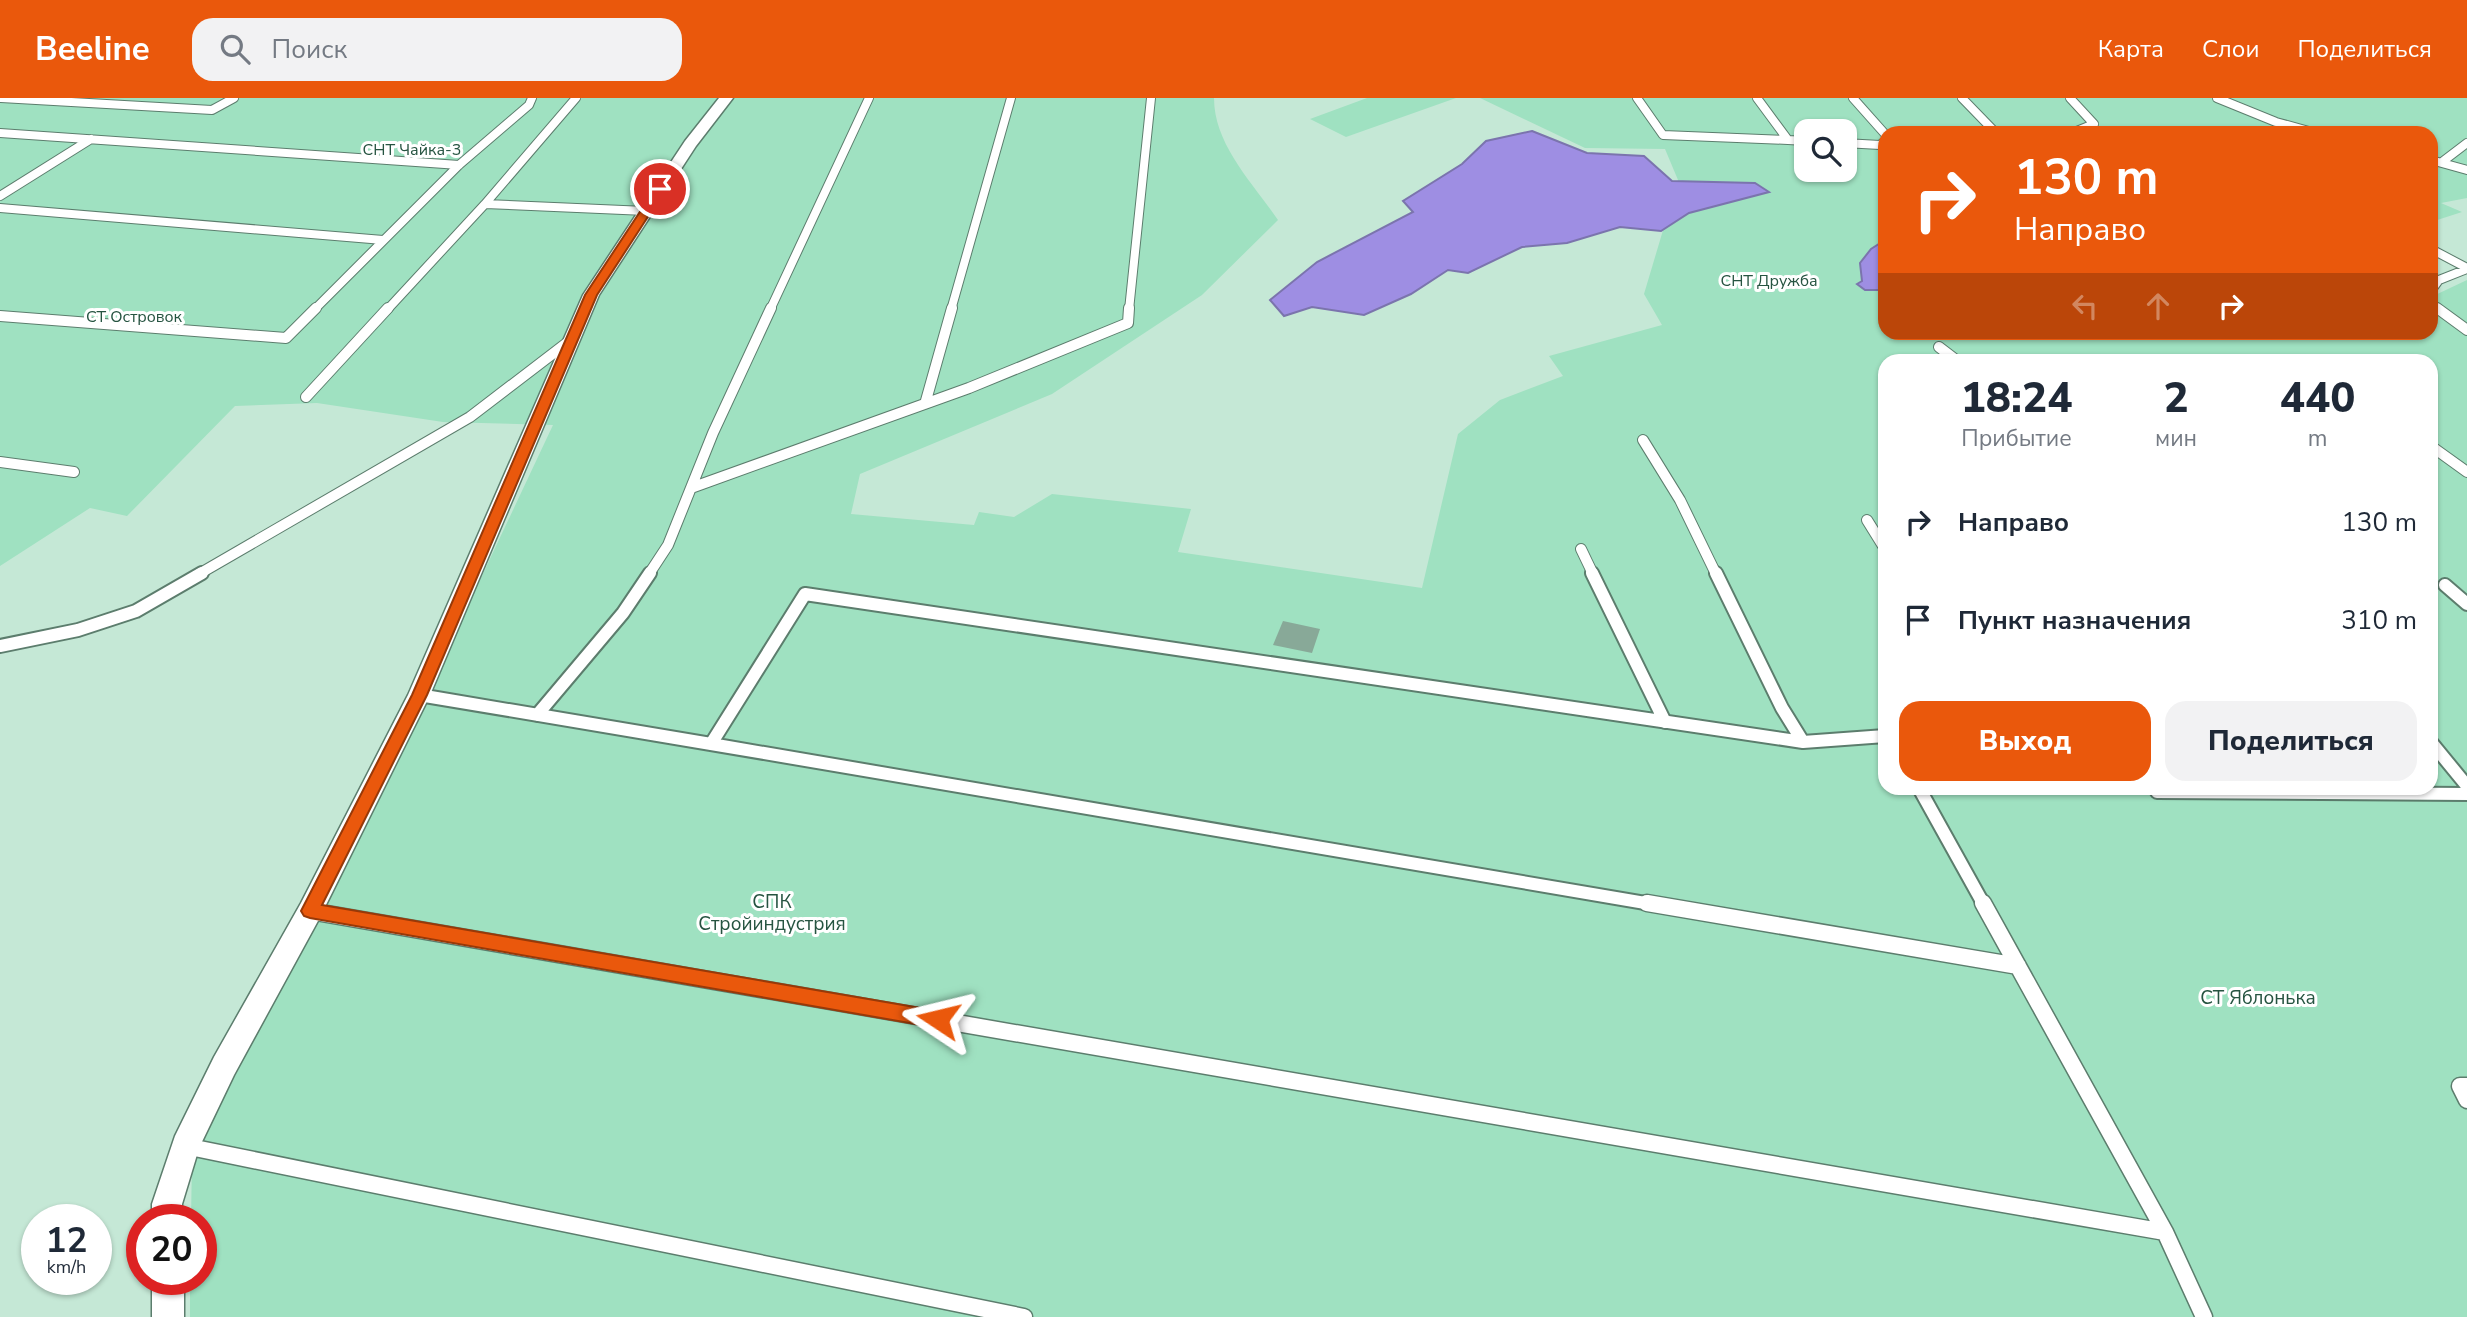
<!DOCTYPE html>
<html lang="ru">
<head>
<meta charset="utf-8">
<style>
	body { margin:0; font-family:"Nunito Sans",sans-serif; background:#f2f2f3; color:#1f2937; height:100vh; display:flex; flex-direction:column; font-size:26px; white-space:nowrap }
	* { box-sizing:border-box; margin:0 }
	p { font-size:23px; color:#747a83 }
	.icon { flex:none; width:38px; height:38px; fill:none; stroke:currentColor; stroke-width:2; stroke-linecap:round; stroke-linejoin:round }
	.map { position:relative; flex:1; overflow:hidden }
	.details { position:absolute; left:1878px; top:256px; width:560px; height:441px; display:flex; flex-direction:column; background:#fff; border-radius:21px; box-shadow:0 2px 5px #0004 }
	.details>* { flex:none }
	.banner { position:absolute; left:1878px; top:28px; width:560px; height:214px; border-radius:21px; box-shadow:0 2px 5px #0004; background:#ea580c; color:#fff; overflow:hidden }
	.fabs { position:absolute; left:1794px; top:21px; display:grid; gap:14px }
	.fabs a { display:grid; place-items:center; width:63px; height:63px; border-radius:14px; background:#fff; box-shadow:0 2px 5px #0004; font-size:35px }
	.speed { position:absolute; left:21px; top:1106px; display:flex; gap:14px; font-size:35px; font-weight:700; text-align:center }
	.speed>* { display:grid; place-content:center; width:91px; height:91px; border-radius:50%; background:#fff; box-shadow:0 2px 5px #0004; line-height:1 }
	.speed small { font-size:18px; font-weight:400 }
	.speed .limit { border:10px solid #d22; background:#fff; color:#111 }
	.pin { position:absolute; display:grid; place-items:center; width:60px; height:60px; color:#fff; margin:-30px; border:4px solid #fff; border-radius:50%; box-shadow:0 2px 7px #0007 }
	.me { position:absolute; width:77px; margin:-38px; rotate:280deg; stroke-linejoin:round; filter:drop-shadow(0 0 5px #0008) }
	.turn { display:flex; align-items:center; gap:24px; height:147px; padding:0 21px; font-size:32px }
	.turn .icon { width:91px; height:91px; stroke-width:2.5 }
	.turn b { display:block; font-size:49px; line-height:60px }
	.lanes { display:flex; align-items:center; height:66px; padding:0 21px; background:#0003; justify-content:center; gap:35px; direction:ltr }
	.lanes .off { opacity:.35 }
	.eta { display:flex; justify-content:space-evenly; align-items:center; height:119px; text-align:center }
	.eta b { font-size:42px; font-weight:800; line-height:49px }
	.button { display:flex; gap:14px; margin-top:auto; padding:14px 21px }
	.button a { flex:1; height:80px; border-radius:21px; background:#ea580c; color:#fff; font-size:28px; font-weight:800; line-height:80px; text-align:center }
	.button a+a { background:#f2f2f3; color:#1f2937 }
	ul { padding:0; list-style:none }
	li { display:flex; align-items:center; gap:21px; height:98px; padding:0 21px }
	li div { flex:1 }
	li b { display:block; font-size:26px }
	li em { font-style:normal }
	header { display:flex; align-items:center; gap:42px; box-sizing:border-box; height:98px; padding:0 35px; background:#ea580c; color:#fff }
	header strong { font-size:33px }
	nav { display:flex; gap:38px; margin-inline-start:auto; font-size:24px }
	.search { width:490px; height:63px; background:#f2f2f3; display:flex; align-items:center; gap:18px; box-sizing:border-box; padding:0 24px; border-radius:21px; color:#747a83; font-size:26px }
	.map>svg:first-child { display:block }
	.green { fill:#9fe1c1; fill-rule:evenodd }
	.water { fill:#9e8ee3; stroke:#7b74ad; stroke-width:2 }
	.building { fill:#88a998 }
	.lines { fill:none; stroke-linecap:round; stroke-linejoin:round }
	.lane-far3-casing { stroke:#5c7d6d; stroke-width:10 }
	.lane-far2-casing { stroke:#5c7d6d; stroke-width:12 }
	.lane-far1-casing { stroke:#5c7d6d; stroke-width:16 }
	.lane-casing { stroke:#5c7d6d; stroke-width:19 }
	.street-casing { stroke:#5c7d6d; stroke-width:3 }
	.lane-far3 { stroke:#fff; stroke-width:8 }
	.lane-far2 { stroke:#fff; stroke-width:10 }
	.lane-far1 { stroke:#fff; stroke-width:12 }
	.lane { stroke:#fff; stroke-width:16 }
	.street { fill:#fff; fill-rule:evenodd }
	.route { fill:#ea580c; stroke:#983908; stroke-width:2 }
	.labels { text-anchor:middle; stroke-width:6; stroke-linejoin:round; paint-order:stroke }
	.far-park-label { font-size:16px; fill:#265441; stroke:#fff }
	.park-label { font-size:19px; fill:#265441; stroke:#fff }
</style>
</head>
<body>
<header>
<strong>Beeline</strong>
<div class="search"><svg class="icon" aria-label="search" viewBox="0 0 24 24"><circle cx="10" cy="10" r="6"/><path d="M15 15l6 6"/></svg>Поиск</div>
<nav><a>Карта</a><a>Слои</a><a>Поделиться</a></nav>
</header>
<div class="map">
<svg width="2467" height="1219" viewBox="0 0 2467 1219">
	<rect width="100%" height="100%" fill="#c5e8d6"/>
	<path class="green" d="M 0,0 L 1214,0 C 1214,47 1253,85 1278,122 L 1202,197 L 1052,296 L 860,376 L 851,416 L 974,427 L 979,414 L 1014,419 L 1052,396 L 1191,411 L 1178,454 L 1422,490 L 1458,336 L 1500,302 L 1563,278 L 1549,258 L 1662,227 L 1644,196 L 1678,82 L 1665,51 L 1585,50 L 1480,0 L 2467,0 L 2467,100 L 2441,105 L 2462,114 L 2431,124 L 2431,35 L 1885,35 L 1885,234 L 2431,234 L 2431,199 L 2467,182 L 2467,1219 L 190,1219 L 190,1181 L 201,1181 L 201,1122 L 191,1122 L 192,1062 L 385,684 L 553,327 L 443,324 L 317,305 L 235,308 L 127,418 L 90,410 L 0,468 ZM 1806,33 L 1844,33 L 1844,72 L 1806,72 ZM 1885,262 L 2431,262 L 2431,690 L 1885,690 Z
		M 1367,0 L 1456,0 L 1346,39 L 1310,21 Z"/>
	<path class="water" d="M 1532,33 L 1587,55 L 1644,58 L 1672,83 L 1755,85 L 1769,94 L 1689,115 L 1661,133 L 1620,129 L 1567,145 L 1522,149 L 1468,175 L 1448,172 L 1411,196 L 1364,217 L 1312,209 L 1284,218 L 1270,202 L 1317,164 L 1413,114 L 1403,103 L 1462,66 L 1486,43 Z
		M 1885,142 L 1885,192 L 1865,192 L 1857,186 L 1862,183 L 1860,165 L 1871,151 Z"/>
	<path class="building" d="M 1283,523 L 1320,531 L 1312,555 L 1273,547 Z"/>
	<g class="lines">
		<defs>
			<path id="lane-far3" d="M 1,0 L 212,12 L 234,0
				M 1637,0 L 1663,37 L 1788,42 L 1757,0
				M 1853,0 L 1885,36
				M 1962,0 L 1996,35
				M 2070,0 L 2094,26 L 2072,35
				M 2217,0 L 2276,24 L 2316,35
				M 0,35 L 459,67
				M 1788,42 L 1806,43
				M 1844,45 L 1880,47 L 1885,43
				M 2431,62 L 2467,72
				M 2442,64 L 2467,45
				M 0,98 L 91,41
				M 485,106 L 576,0
				M 0,110 L 383,142
				M 2431,151 L 2467,170
				M 2431,193 L 2439,182 L 2467,171
				M 2431,206 L 2440,212
				M 314,212 L 459,67 L 529,7 L 532,0
				M 387,212 L 485,106 L 646,113
				M 770,212 L 869,0
				M 951,212 L 1011,0
				M 1129,212 L 1151,0"/>
			<path id="lane-far2" d="M 2437,210 L 2467,232
				M 0,218 L 286,240 L 316,210
				M 1939,249 L 1956,262
				M 306,299 L 388,210
				M 925,306 L 952,210
				M 1643,342 L 1680,402 L 1716,476
				M 2431,348 L 2467,374
				M 0,364 L 74,374
				M 691,390 L 969,290 L 1128,225 L 1129,210
				M 1867,422 L 1885,451
				M 1581,451 L 1593,476
				M 199,476 L 470,319 L 572,241
				M 649,476 L 668,447 L 713,335 L 771,210"/>
			<path id="lane-far1" d="M 1592,475 L 1665,624
				M 1716,475 L 1782,610 L 1803,644
				M 2445,487 L 2467,506
				M 0,548 L 78,532 L 136,513 L 202,475
				M 419,597 L 711,646 L 805,496 L 1803,644 L 1885,638
				M 537,617 L 623,515 L 650,475
				M 2431,644 L 2467,688
				M 711,646 L 1657,807
				M 1919,690 L 1984,807
				M 2157,694 L 2467,696"/>
			<path id="lane" d="M 1647,805 L 2018,868
				M 1983,805 L 2165,1134 L 2204,1219
				M 310,813 L 2165,1134
				M 2467,988 L 2460,988 L 2467,1002
				M 185,1048 L 1024,1219"/>
			<path id="street" d="M 719,0 L 733,0 L 696,48 L 599,197 L 430,597 L 319,821 L 234,977 L 199,1050 L 182,1106 L 182,1122 L 152,1122 L 152,1106 L 175,1038 L 214,959 L 301,805 L 408,597 L 583,197 L 685,43 Z
				M 152,1181 L 184,1181 L 184,1219 L 152,1219 Z"/>
		</defs>
		<use href="#lane-far3" class="lane-far3-casing"/>
		<use href="#lane-far2" class="lane-far2-casing"/>
		<use href="#lane-far1" class="lane-far1-casing"/>
		<use href="#lane" class="lane-casing"/>
		<use href="#street" class="street-casing"/>
		<use href="#lane-far3" class="lane-far3"/>
		<use href="#lane-far2" class="lane-far2"/>
		<use href="#lane-far1" class="lane-far1"/>
		<use href="#lane" class="lane"/>
		<use href="#street" class="street"/>
	</g>
	<path class="route" d="M 660,88 L 666,91 L 597,197 L 427,597 L 322,807 L 938,913 L 944,915 L 947,921 L 944,927 L 938,930 L 310,820 L 304,818 L 301,813 L 412,597 L 585,197 L 655,91 Z"/>
	<g class="labels">
		<g class="far-park-label">
			<text x="412" y="57">СНТ Чайка-3</text>
			<text x="1769" y="188">СНТ Дружба</text>
			<text x="134" y="224">СТ Островок</text>
		</g>
		<g class="park-label">
			<text x="772" y="810">СПК<tspan x="772" dy="22">Стройиндустрия</tspan></text>
			<text x="2258" y="906">СТ Яблонька</text>
		</g>
	</g>
</svg>
<div class="fabs">
<a><svg class="icon" aria-label="search" viewBox="0 0 24 24"><circle cx="10" cy="10" r="6"/><path d="M15 15l6 6"/></svg></a>
</div>
<div class="speed"><div>12<small>km/h</small></div><div class="limit">20</div></div>
<div class="pin" style="left:660px;top:91px;background:#d93025"><svg class="icon" aria-label="arrive" viewBox="0 0 24 24"><path d="M6 21V4h12l-3 4 3 4H6"/></svg></div>
<svg class="me" style="left:938px;top:921px" viewBox="-20 -20 40 40"><path d="M0-17L14 15 0 8-14 15z" fill="#ea580c" stroke="#fff" stroke-width="4"/></svg>
<div class="banner">
<div class="turn"><svg class="icon" aria-label="right" viewBox="0 0 24 24"><path d="M7 20v-9h11M14 6l5 5-5 5"/></svg><div><b>130 m</b>Направо</div></div>
<div class="lanes"><svg class="icon off" aria-label="left" viewBox="0 0 24 24"><path d="M17 20v-9H6M10 6l-5 5 5 5"/></svg><svg class="icon off" aria-label="ahead" viewBox="0 0 24 24"><path d="M12 20V5M6 11l6-6 6 6"/></svg><svg class="icon" aria-label="right" viewBox="0 0 24 24"><path d="M7 20v-9h11M14 6l5 5-5 5"/></svg></div>
</div>
<section class="details">
<div class="eta">
<div><b>18:24</b><p>Прибытие</p></div>
<div><b>2</b><p>мин</p></div>
<div><b>440</b><p>m</p></div>
</div>
<ul>
<li><svg class="icon" aria-label="right" viewBox="0 0 24 24"><path d="M7 20v-9h11M14 6l5 5-5 5"/></svg><div><b>Направо</b></div><em>130 m</em></li>
<li><svg class="icon" aria-label="arrive" viewBox="0 0 24 24"><path d="M6 21V4h12l-3 4 3 4H6"/></svg><div><b>Пункт назначения</b></div><em>310 m</em></li>
</ul>
<div class="button"><a>Выход</a><a>Поделиться</a></div>
</section>
</div>
</body>
</html>
